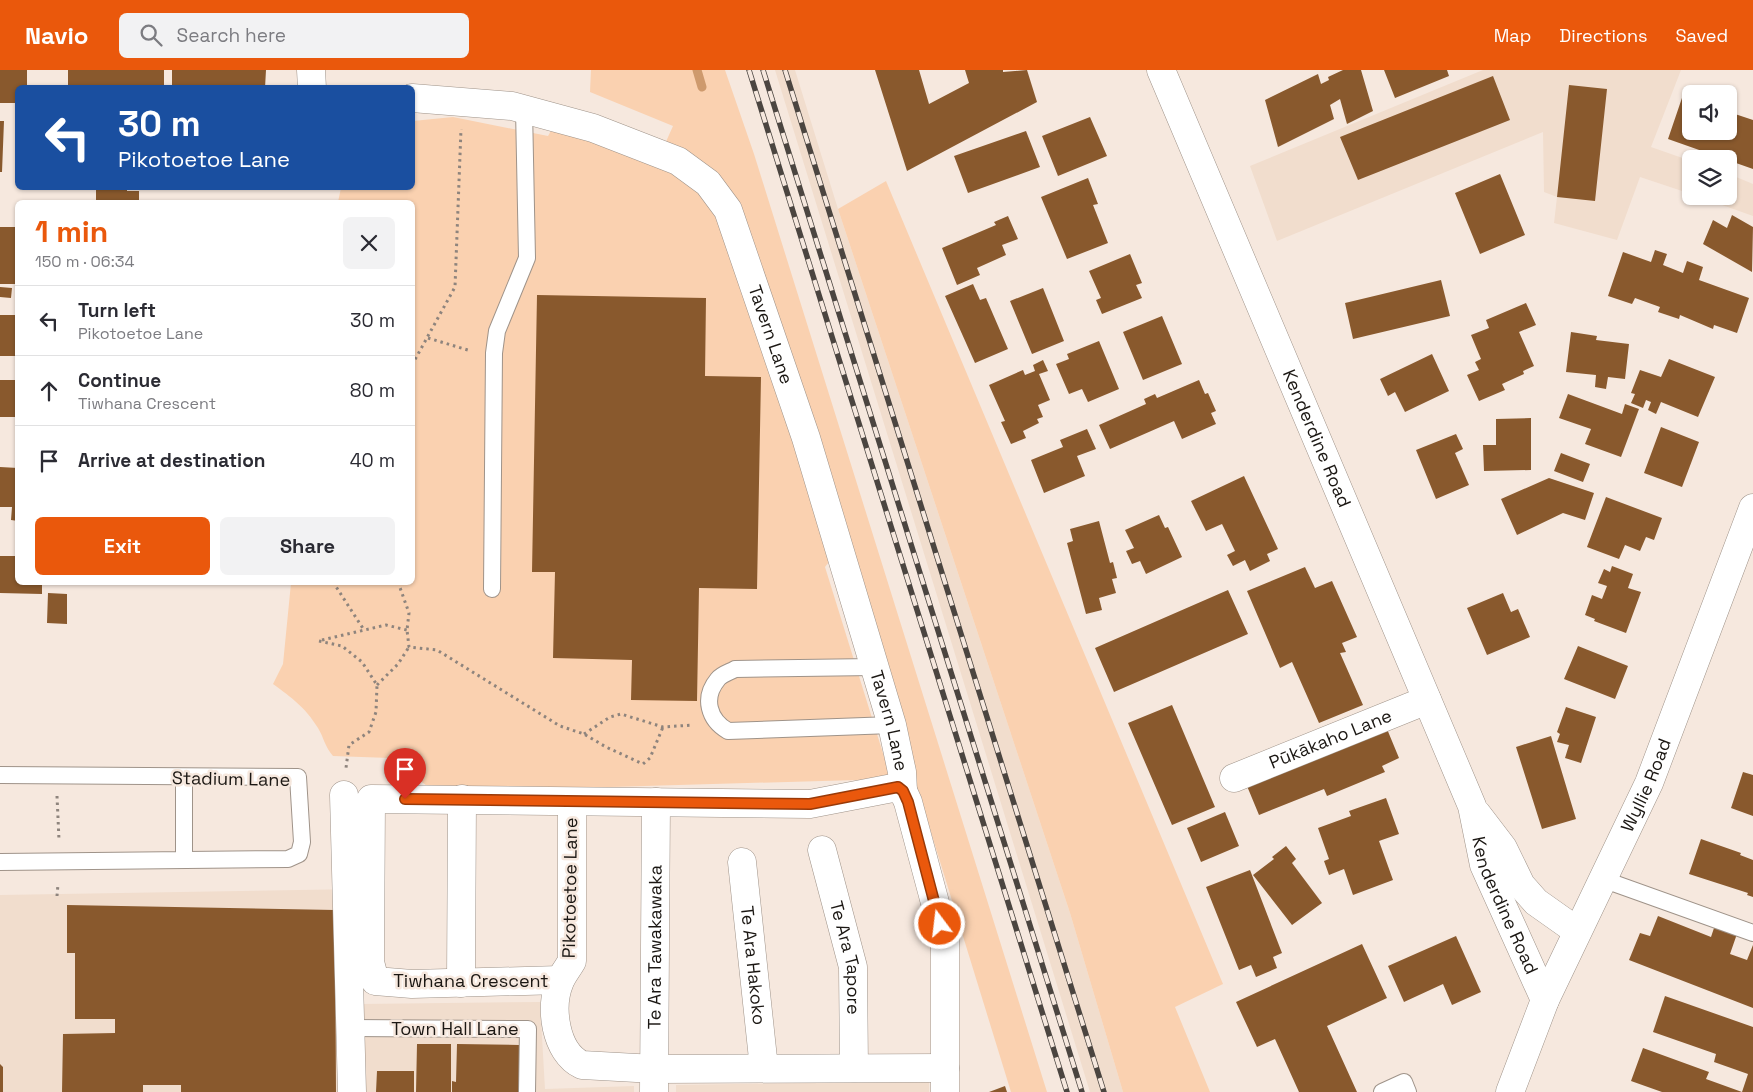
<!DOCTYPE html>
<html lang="en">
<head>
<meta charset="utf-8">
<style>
	body { margin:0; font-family:"Space Grotesk",sans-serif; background:#f2f2f3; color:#2b2b33; height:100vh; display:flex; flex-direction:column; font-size:19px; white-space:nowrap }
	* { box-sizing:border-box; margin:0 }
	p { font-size:16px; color:#7c7c81 }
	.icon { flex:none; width:28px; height:28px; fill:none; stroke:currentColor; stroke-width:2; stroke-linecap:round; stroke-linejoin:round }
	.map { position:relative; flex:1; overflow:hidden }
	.drawer { position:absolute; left:15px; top:130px; width:400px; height:385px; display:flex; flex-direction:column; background:#fff; border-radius:8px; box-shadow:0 1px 4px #0004 }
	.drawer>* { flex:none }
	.top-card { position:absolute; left:15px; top:15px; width:400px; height:105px; border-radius:8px; box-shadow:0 1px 4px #0004; background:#1a4fa0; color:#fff; overflow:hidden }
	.buttons { position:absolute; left:1682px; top:15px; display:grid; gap:10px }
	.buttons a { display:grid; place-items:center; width:55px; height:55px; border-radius:8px; background:#fff; box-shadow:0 1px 4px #0004; font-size:25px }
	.pin { position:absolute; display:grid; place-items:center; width:42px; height:42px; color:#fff; margin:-51px -21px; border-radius:50% 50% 50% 0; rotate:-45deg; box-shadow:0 0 5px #0007 }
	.pin .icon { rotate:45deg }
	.me { position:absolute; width:55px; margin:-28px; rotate:345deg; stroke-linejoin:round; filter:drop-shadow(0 0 4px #0008) }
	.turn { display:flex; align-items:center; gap:18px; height:105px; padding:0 20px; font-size:22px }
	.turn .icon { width:65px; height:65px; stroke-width:2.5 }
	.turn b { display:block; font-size:35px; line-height:42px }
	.round { display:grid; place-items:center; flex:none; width:52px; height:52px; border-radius:8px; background:#f2f2f3 }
	.headline { display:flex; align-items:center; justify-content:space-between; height:85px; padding:0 20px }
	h1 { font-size:30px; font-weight:800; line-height:38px; color:#ea580c }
	.primary-button { display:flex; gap:10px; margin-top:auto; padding:10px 20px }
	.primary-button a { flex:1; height:58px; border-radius:8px; background:#ea580c; color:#fff; font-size:20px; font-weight:800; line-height:58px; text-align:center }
	.primary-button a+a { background:#f2f2f3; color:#2b2b33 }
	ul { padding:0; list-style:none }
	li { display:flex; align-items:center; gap:15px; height:70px; padding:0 20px; border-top:1px solid #e1e1e2 }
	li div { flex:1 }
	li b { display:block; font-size:19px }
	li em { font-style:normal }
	header { display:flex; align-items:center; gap:30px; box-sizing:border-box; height:70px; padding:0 25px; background:#ea580c; color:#fff }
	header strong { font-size:24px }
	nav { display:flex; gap:28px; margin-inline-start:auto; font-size:18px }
	.search { width:350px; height:45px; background:#f2f2f3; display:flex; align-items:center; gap:12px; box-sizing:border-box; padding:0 18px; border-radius:8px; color:#7c7c81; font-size:19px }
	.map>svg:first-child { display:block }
	.built { fill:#f1ddcd }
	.green { fill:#fad1b0 }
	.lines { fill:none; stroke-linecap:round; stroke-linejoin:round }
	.stream { stroke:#ce9a6d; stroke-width:9 }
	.building { fill:#89592d }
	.lane-casing { stroke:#9f9389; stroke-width:18 }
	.street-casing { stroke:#9f9389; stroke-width:29 }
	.secondary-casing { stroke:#9f9389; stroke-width:29 }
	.path { stroke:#8e847d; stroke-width:3; stroke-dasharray:2.5 4; stroke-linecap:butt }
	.lane { stroke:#fff; stroke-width:16 }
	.street { stroke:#fff; stroke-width:28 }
	.secondary { stroke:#fff; stroke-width:28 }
	.rail-casing { stroke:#4b4540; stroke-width:5.5 }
	.rail { stroke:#f6e8de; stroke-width:4; stroke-dasharray:11; stroke-linecap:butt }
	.route-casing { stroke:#983908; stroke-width:12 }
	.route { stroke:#ea580c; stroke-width:9 }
	.labels { text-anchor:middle; stroke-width:5; stroke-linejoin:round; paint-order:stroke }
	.street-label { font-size:18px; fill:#1b1713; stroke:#f6e8de }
</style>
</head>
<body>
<header>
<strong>Navio</strong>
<div class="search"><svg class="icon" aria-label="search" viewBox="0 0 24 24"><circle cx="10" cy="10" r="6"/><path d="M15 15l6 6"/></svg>Search here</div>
<nav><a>Map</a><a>Directions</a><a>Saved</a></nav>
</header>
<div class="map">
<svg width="1753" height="1022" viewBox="0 0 1753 1022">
	<rect width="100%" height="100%" fill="#f6e8de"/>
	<path class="built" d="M 775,0 L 795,0 L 838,139 L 1070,843 L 1123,1022 L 1090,1022 Z
		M 1483,0 L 1681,0 L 1651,77 L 1691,91 L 1691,124 L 1640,107 L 1617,170 L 1554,153 L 1557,127 L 1544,122 L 1543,62 L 1277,171 L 1250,96 Z
		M 1729,104 L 1753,114 L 1753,146 L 1697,126 L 1729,126 Z
		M 359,819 L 360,934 L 540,932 L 545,1019 L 634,1016 L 634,1022 L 0,1022 L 0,825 Z
		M 929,1011 L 929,1022 L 676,1022 L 676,1015 Z"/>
	<path class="green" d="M 591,0 L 725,0 L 754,84 L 1047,1022 L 1011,1022 L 840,467 L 834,485 L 825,497 L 891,709 L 435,722 L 390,688 L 333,686 C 325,677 324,668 318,658 C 305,637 292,628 273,614 L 283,594 L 291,513 L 412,512 L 412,132 L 338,132 L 341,118 L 412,118 L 413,51 L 453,47 L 548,66 L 552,59 L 608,69 L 656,94 L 673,56 L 590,22 Z
		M 886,111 L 1223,914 L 1175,937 L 1210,1022 L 1123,1022 L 1070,843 L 838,139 Z"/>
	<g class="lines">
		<path class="stream" d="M 697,0 L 702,17"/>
	</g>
	<path class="building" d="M 0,0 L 27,0 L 27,18 L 18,18 L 18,33 L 0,33 Z
		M 68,0 L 164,0 L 164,18 L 68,18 Z
		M 172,0 L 266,0 L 265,18 L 172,18 Z
		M 875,0 L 919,0 L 929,34 L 969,13 L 965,0 L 1003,0 L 1003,2 L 1027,0 L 1037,32 L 907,101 Z
		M 1343,0 L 1361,0 L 1373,41 L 1347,54 L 1340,29 L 1330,35 L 1334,49 L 1278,77 L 1265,30 L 1318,4 L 1321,14 L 1329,10 L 1328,7 Z
		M 1384,0 L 1447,0 L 1449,6 L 1395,28 Z
		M 1493,6 L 1510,50 L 1358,110 L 1340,67 Z
		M 1569,15 L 1607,19 L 1595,131 L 1557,127 Z
		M 1683,25 L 1691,28 L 1691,61 L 1729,61 L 1729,42 L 1753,50 L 1753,99 L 1668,69 Z
		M 1090,47 L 1107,86 L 1058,106 L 1042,66 Z
		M 0,51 L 4,51 L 2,102 L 0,102 Z
		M 1026,61 L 1040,97 L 968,123 L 954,86 Z
		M 1500,104 L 1525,165 L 1480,184 L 1455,123 Z
		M 1088,108 L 1098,134 L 1093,135 L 1108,173 L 1067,189 L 1041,127 Z
		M 127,118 L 127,121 L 139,121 L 139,132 L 96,132 L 96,119 Z
		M 1732,145 L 1753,157 L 1752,202 L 1703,174 L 1713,150 L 1727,158 Z
		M 1008,146 L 1018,169 L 1002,175 L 1006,185 L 977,198 L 980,205 L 957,215 L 942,178 L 996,155 L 994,152 Z
		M 0,157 L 18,157 L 18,214 L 0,214 Z
		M 1655,180 L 1667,184 L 1663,195 L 1683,203 L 1687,191 L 1703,197 L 1699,210 L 1749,228 L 1737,263 L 1714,255 L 1713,259 L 1680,245 L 1679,249 L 1658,242 L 1660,237 L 1635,228 L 1632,234 L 1608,226 L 1623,182 L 1651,192 Z
		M 1130,184 L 1142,213 L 1136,215 L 1142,228 L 1102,244 L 1096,230 L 1101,228 L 1089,201 Z
		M 1441,210 L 1450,246 L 1353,269 L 1345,233 Z
		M 973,214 L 980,230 L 986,228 L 1008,279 L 975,293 L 945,226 Z
		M 0,217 L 12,218 L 11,228 L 0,227 Z
		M 1043,218 L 1064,271 L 1032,284 L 1010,231 Z
		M 537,225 L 706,228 L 705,306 L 761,307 L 757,519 L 699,518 L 697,631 L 631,630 L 632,590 L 553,588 L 555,502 L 532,502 Z
		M 1526,233 L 1536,255 L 1519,262 L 1534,296 L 1523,301 L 1524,304 L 1502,314 L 1505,320 L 1479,331 L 1467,305 L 1479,300 L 1475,292 L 1481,289 L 1471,265 L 1489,258 L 1486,250 Z
		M 0,245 L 18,245 L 18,286 L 0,286 Z
		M 1162,246 L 1182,294 L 1143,310 L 1123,262 Z
		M 1571,262 L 1597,266 L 1596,270 L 1629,274 L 1625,309 L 1608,307 L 1606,319 L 1595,317 L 1596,305 L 1566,302 Z
		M 1099,271 L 1119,319 L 1088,332 L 1082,319 L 1069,324 L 1056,294 L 1069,289 L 1067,284 Z
		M 1432,284 L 1449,321 L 1405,342 L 1395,322 L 1388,326 L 1380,309 Z
		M 1669,289 L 1715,307 L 1698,347 L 1661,332 L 1656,344 L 1648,340 L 1651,332 L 1646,330 L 1643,338 L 1631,333 L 1635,324 L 1631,323 L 1640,300 L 1661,307 Z
		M 1043,290 L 1048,301 L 1039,304 L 1050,330 L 1038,335 L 1043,347 L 1037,349 L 1039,353 L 1023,361 L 1026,368 L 1011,374 L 1001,352 L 1005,351 L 989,315 L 1023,300 L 1025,305 L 1035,301 L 1033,295 Z
		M 0,310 L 18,310 L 18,347 L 0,347 Z
		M 1199,310 L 1205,324 L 1208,323 L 1216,341 L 1211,343 L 1216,354 L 1182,369 L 1174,351 L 1110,379 L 1099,355 L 1146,334 L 1144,329 L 1155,324 L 1157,328 Z
		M 1568,324 L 1622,344 L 1625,334 L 1639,339 L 1621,387 L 1585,374 L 1591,359 L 1559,348 Z
		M 1531,348 L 1531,400 L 1484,401 L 1483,375 L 1496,375 L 1496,349 Z
		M 1661,357 L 1699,372 L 1682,417 L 1644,403 Z
		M 1087,359 L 1096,379 L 1077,386 L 1085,406 L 1044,423 L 1031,390 L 1063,377 L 1060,370 Z
		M 1456,364 L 1463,379 L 1455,383 L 1469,415 L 1436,429 L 1416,380 Z
		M 1561,383 L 1590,394 L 1583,412 L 1554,401 Z
		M 0,397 L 18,398 L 18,451 L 11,450 L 12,437 L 0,437 Z
		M 1244,406 L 1278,479 L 1267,484 L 1270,491 L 1250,501 L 1245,490 L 1233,496 L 1227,485 L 1235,481 L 1222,454 L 1206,461 L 1191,431 Z
		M 1549,408 L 1594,423 L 1585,450 L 1563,443 L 1517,465 L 1501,429 Z
		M 1606,427 L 1662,448 L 1654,470 L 1646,467 L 1640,481 L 1625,475 L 1619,489 L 1587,477 Z
		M 1159,445 L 1165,458 L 1168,457 L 1182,487 L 1146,504 L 1140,491 L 1132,494 L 1126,481 L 1134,478 L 1125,460 Z
		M 1099,451 L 1110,493 L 1113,492 L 1117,508 L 1112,509 L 1116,523 L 1099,528 L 1102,540 L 1086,544 L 1067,473 L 1073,471 L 1070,459 Z
		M 0,486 L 18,486 L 18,512 L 42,512 L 42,524 L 0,523 Z
		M 1612,496 L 1633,504 L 1628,518 L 1641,522 L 1626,563 L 1594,551 L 1595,549 L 1585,545 L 1592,525 L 1602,529 L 1607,516 L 1598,513 L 1604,499 L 1610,502 Z
		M 1305,497 L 1315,518 L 1332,511 L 1357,567 L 1342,573 L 1346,582 L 1340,583 L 1363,635 L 1319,653 L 1292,592 L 1280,598 L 1247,521 Z
		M 1228,520 L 1248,564 L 1114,622 L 1095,578 Z
		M 48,523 L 67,524 L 67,554 L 47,553 Z
		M 1503,523 L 1511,542 L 1518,539 L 1530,567 L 1487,585 L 1467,538 Z
		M 1578,576 L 1628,596 L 1615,629 L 1564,609 Z
		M 1172,635 L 1215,737 L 1172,755 L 1128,653 Z
		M 1566,637 L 1596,647 L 1581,693 L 1565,688 L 1569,675 L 1557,672 L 1560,664 L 1557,662 Z
		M 1387,659 L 1399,688 L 1382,696 L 1385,702 L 1327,726 L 1324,719 L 1259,745 L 1247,716 Z
		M 1551,666 L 1576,749 L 1542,759 L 1516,677 Z
		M 1743,702 L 1753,705 L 1753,746 L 1731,738 Z
		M 1386,728 L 1399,764 L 1379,771 L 1393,810 L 1353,825 L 1344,799 L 1329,805 L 1324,791 L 1329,789 L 1318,758 L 1351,746 L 1349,741 Z
		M 1225,742 L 1239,776 L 1201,792 L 1187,758 Z
		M 1701,769 L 1741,783 L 1740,785 L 1753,790 L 1753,827 L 1747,825 L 1748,823 L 1689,804 Z
		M 1286,776 L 1296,789 L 1292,793 L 1322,833 L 1292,855 L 1253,805 L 1274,789 L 1272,787 Z
		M 1250,800 L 1282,883 L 1273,887 L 1277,898 L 1256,907 L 1251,895 L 1239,900 L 1206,817 Z
		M 67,835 L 335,840 L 336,1022 L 181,1022 L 181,1015 L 143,1015 L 143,1022 L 62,1022 L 63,964 L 115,963 L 115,949 L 75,949 L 75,883 L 67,883 Z
		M 1658,846 L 1711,867 L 1716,852 L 1738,861 L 1730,884 L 1747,890 L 1753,875 L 1753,938 L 1629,890 L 1640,863 L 1650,866 Z
		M 1456,866 L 1481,922 L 1452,935 L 1443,914 L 1404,932 L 1388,896 Z
		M 1362,874 L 1387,928 L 1327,956 L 1357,1022 L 1299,1022 L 1275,969 L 1257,977 L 1236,932 Z
		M 1665,926 L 1753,957 L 1753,1022 L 1662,1022 L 1631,1011 L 1643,978 L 1709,1002 L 1706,1009 L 1742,1022 L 1748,1004 L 1714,992 L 1716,984 L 1653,962 Z
		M 417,974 L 451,974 L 451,1022 L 416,1022 Z
		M 457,974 L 519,975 L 519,1022 L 452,1022 L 452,1011 L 456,1012 Z
		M 0,994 L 3,997 L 3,1022 L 0,1022 Z
		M 377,1001 L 414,1001 L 414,1022 L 376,1022 Z
		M 1005,1016 L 1007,1022 L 989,1022 Z"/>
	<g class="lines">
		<defs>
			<path id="lane" d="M 492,519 L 494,283 L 497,261 L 527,188 L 524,39
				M 874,597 L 735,599 C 730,602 722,604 718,609 C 702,628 709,650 728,661 L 892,655
				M 0,705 L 298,707 L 302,772 L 299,784 L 288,789 L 0,792
				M 184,708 L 184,790
				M 1602,809 L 1753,863
				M 349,958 L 528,959 L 527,1022
				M 1382,1022 L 1404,1012 L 1408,1022"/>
			<g id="street">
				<path d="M 311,0 L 312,18"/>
				<path id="s1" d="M 412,28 L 512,36 L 593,58 L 678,91 L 708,113 L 728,140 L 806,368 L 892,655 L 902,702 L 903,721"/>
				<path id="s2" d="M 1234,708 L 1427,630"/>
				<path d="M 344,725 L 352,1022"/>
				<path d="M 572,733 L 572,891 C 568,898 563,904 560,911 C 549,937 555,982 582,995 L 655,999 L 945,998"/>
				<path id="s3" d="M 822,780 L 853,897 L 854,998"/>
				<path id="s4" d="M 742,792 L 764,998"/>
				<path d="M 560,910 L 412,914 L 375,911 L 370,892 L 371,729 L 810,734 L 898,717 L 903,721 L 908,732 L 945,870 L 945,1022"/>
				<path d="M 461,913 L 462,729"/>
				<path id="s5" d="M 654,1022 L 656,732"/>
			</g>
			<g id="secondary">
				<path id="s6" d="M 1161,0 L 1472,736 L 1484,795 L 1545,930"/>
				<path d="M 1477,744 L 1503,778 L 1521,815 L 1536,832 L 1577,861"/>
				<path id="s7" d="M 1510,1022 L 1545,930 L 1649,713 L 1753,438"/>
			</g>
		</defs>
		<use href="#lane" class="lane-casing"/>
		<use href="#street" class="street-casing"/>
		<use href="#secondary" class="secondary-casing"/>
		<path class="path" d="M 428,268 L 471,281
			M 412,295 L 455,217 L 461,59
			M 333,512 L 364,560
			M 398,512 L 409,543 L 407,560 L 409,577 L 437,580 L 560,656 L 584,664 L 606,677 L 643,694 L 650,688 L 663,657
			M 322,570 L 386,555 L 407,560
			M 319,571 L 342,576 L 362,592 L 377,615 L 376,642 L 369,662 L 349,675 L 346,698
			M 377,615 L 398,594 L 409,577
			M 584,664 L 610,647 L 621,644 L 663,657 L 693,655
			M 57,726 L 59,770
			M 57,826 L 58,814"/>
		<use href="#lane" class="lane"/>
		<use href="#street" class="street"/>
		<use href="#secondary" class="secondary"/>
		<defs>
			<path id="rail" d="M 749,0 L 1067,1022
				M 763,0 L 1082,1022
				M 785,0 L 1104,1022"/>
		</defs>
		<use href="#rail" class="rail-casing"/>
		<use href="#rail" class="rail"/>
	</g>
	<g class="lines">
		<defs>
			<path id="route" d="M 405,729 L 810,734 L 898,717 L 903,721 L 908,732 L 940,854"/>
		</defs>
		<use href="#route" class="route-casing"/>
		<use href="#route" class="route"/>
	</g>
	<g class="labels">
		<g class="street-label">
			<text dy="6" stroke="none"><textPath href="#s1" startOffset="478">Tavern Lane</textPath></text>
			<text dy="6" stroke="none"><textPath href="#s6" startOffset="400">Kenderdine Road</textPath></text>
			<text dy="6" stroke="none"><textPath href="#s1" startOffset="882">Tavern Lane</textPath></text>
			<text dy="6" stroke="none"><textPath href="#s2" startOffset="104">Pūkākaho Lane</textPath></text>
			<text transform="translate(231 709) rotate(1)" y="6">Stadium Lane</text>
			<text dy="6" stroke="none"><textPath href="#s7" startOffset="336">Wyllie Road</textPath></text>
			<text transform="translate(570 818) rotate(-89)" y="6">Pikotoetoe Lane</text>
			<text dy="6" stroke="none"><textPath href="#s6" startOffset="904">Kenderdine Road</textPath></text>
			<text dy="6" stroke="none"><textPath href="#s5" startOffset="145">Te Ara Tawakawaka</textPath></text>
			<text dy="6" stroke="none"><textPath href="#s3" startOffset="111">Te Ara Tapore</textPath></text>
			<text dy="6" stroke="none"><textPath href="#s4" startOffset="104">Te Ara Hakoko</textPath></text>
			<text x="471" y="917">Tiwhana Crescent</text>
			<text x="455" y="965">Town Hall Lane</text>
		</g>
	</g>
</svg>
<div class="buttons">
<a><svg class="icon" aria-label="sound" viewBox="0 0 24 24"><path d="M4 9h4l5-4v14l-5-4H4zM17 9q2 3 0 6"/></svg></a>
<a><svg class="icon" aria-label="layers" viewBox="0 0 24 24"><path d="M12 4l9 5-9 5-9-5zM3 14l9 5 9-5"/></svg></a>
</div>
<div class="pin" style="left:405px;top:729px;background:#d93025"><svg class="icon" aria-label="arrive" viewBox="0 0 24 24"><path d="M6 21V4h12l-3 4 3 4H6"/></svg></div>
<svg class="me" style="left:940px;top:854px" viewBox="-20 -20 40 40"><circle r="17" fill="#ea580c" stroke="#fff" stroke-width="3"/><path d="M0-11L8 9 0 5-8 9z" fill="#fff"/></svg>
<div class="top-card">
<div class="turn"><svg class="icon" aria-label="left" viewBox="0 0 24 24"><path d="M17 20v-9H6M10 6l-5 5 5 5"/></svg><div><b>30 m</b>Pikotoetoe Lane</div></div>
</div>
<section class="drawer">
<div class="headline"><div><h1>1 min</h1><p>150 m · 06:34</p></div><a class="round"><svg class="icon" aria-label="close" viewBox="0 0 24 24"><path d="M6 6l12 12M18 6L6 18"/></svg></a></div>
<ul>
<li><svg class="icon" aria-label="left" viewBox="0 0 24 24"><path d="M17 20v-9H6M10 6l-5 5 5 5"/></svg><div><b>Turn left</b><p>Pikotoetoe Lane</p></div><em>30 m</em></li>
<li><svg class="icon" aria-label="ahead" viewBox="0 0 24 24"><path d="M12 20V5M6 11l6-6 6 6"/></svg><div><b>Continue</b><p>Tiwhana Crescent</p></div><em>80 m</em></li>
<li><svg class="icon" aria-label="arrive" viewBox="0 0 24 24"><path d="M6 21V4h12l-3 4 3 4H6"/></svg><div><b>Arrive at destination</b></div><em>40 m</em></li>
</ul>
<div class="primary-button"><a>Exit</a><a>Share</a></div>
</section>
</div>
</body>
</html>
